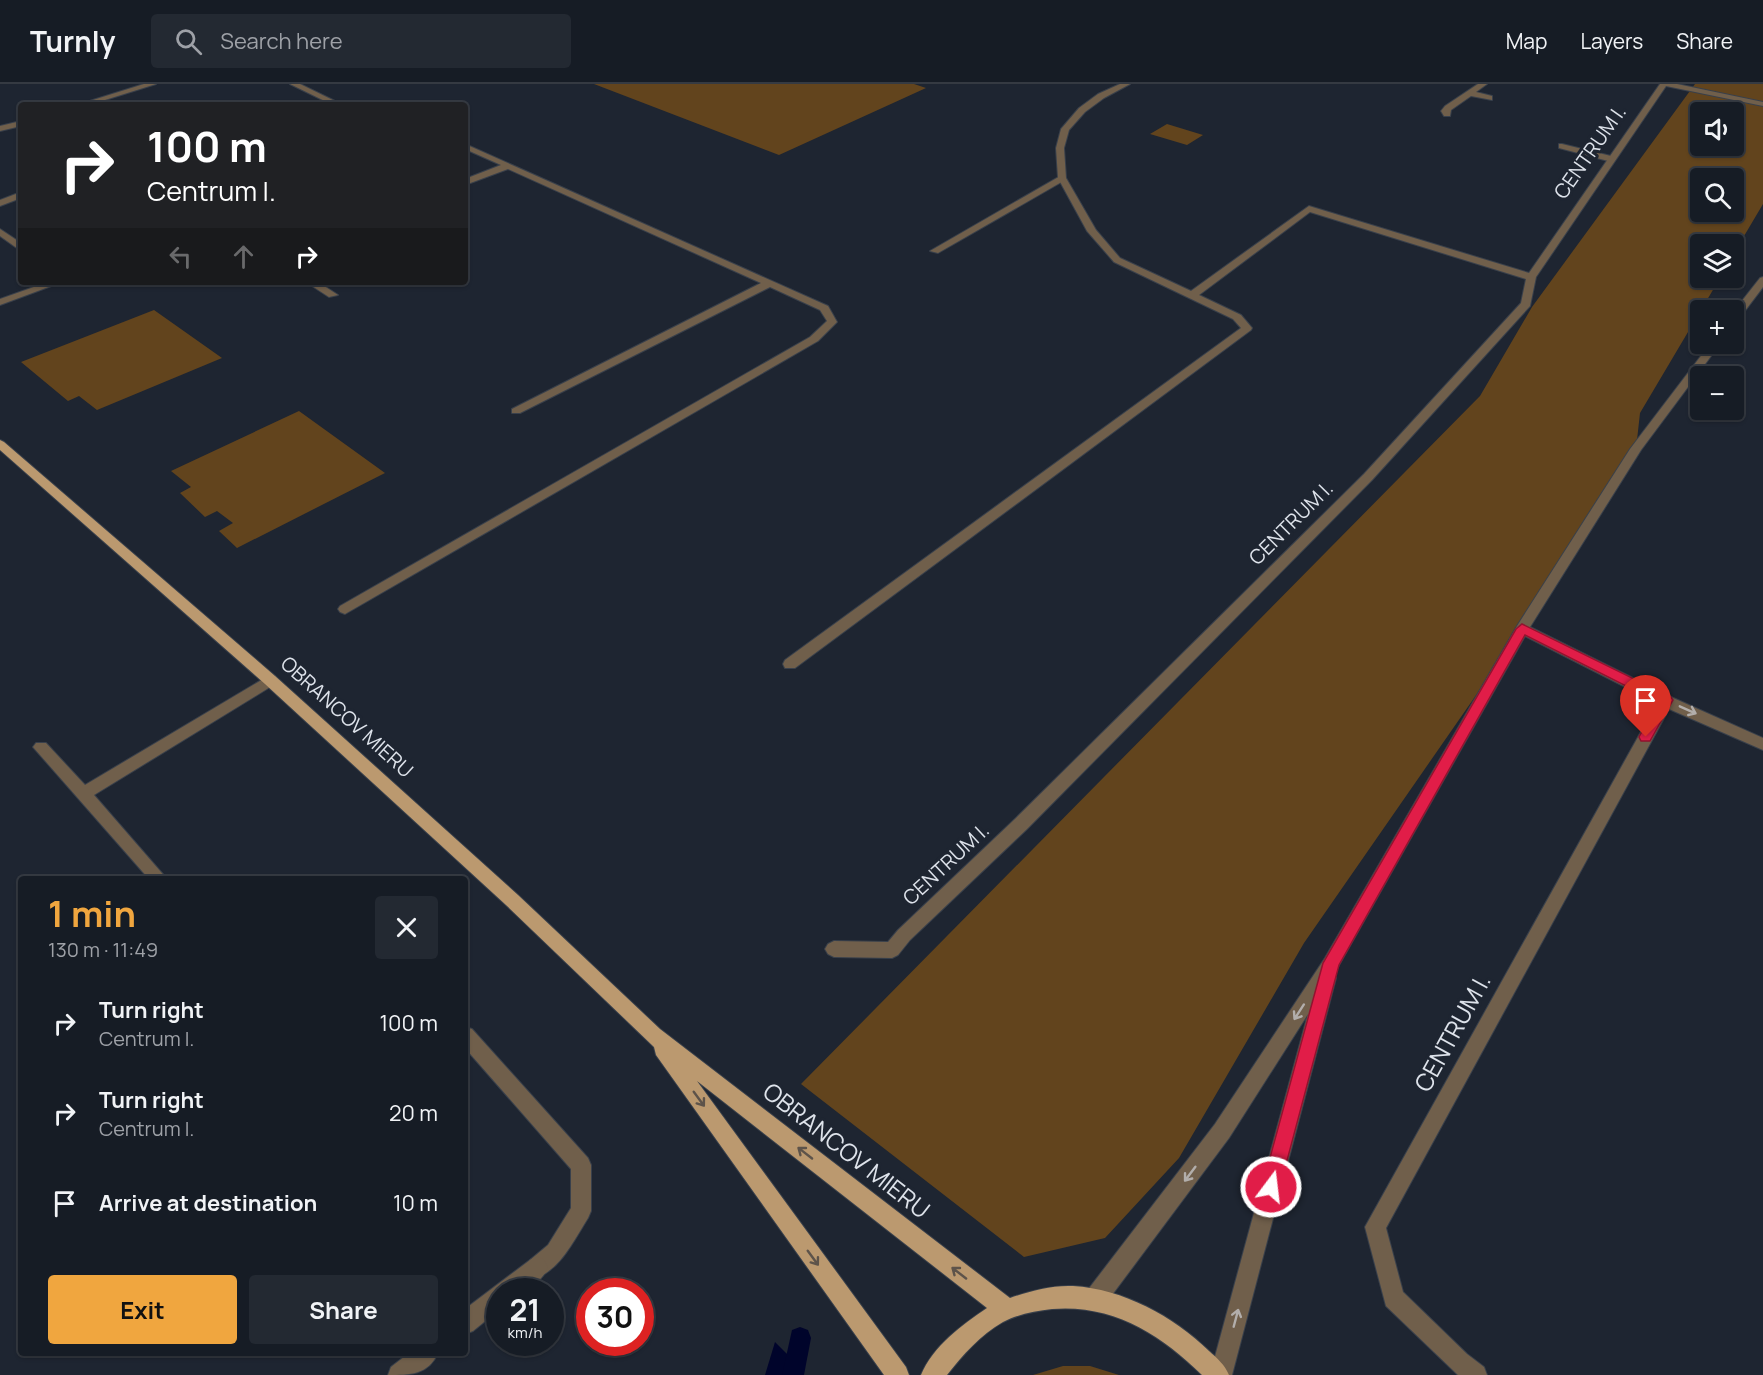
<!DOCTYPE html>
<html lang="en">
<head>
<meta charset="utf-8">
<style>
	body { margin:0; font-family:Manrope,sans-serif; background:#232932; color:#f1f3f6; height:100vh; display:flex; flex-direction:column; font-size:22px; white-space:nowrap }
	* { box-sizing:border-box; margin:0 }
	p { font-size:20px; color:#9ea1a7 }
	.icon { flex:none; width:33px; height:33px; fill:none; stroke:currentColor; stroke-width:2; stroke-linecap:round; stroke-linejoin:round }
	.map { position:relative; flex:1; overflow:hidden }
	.sheet { position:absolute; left:18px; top:792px; width:450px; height:480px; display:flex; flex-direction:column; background:#161c25; border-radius:6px; box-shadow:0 2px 4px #0004,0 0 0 2px #353a42 }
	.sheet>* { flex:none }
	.hud { position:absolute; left:18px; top:18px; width:450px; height:183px; border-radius:6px; box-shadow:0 2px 4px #0004,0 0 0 2px #353a42; background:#202124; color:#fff; overflow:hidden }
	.controls { position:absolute; left:1690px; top:18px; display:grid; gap:12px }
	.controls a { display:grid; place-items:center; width:54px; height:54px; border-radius:6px; background:#161c25; box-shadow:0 2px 4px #0004,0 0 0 2px #353a42; font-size:30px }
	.speed { position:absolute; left:486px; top:1194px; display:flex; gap:12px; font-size:30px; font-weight:700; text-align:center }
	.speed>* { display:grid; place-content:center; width:78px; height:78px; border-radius:50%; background:#161c25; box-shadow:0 2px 4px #0004,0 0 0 2px #353a42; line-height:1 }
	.speed small { font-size:15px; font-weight:400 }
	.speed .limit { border:9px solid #d22; background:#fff; color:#111 }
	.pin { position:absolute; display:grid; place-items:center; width:51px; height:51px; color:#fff; margin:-62px -26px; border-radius:50% 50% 50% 0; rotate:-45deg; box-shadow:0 0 6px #0007 }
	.pin .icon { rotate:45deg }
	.me { position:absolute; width:66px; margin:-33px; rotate:15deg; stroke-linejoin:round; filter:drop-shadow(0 0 4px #0008) }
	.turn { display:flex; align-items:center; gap:21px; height:126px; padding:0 30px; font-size:27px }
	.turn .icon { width:78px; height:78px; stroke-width:2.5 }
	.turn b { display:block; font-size:42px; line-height:51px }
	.lanes { display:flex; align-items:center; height:57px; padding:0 30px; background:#0003; justify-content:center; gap:30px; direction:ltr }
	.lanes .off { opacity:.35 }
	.round { display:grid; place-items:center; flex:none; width:63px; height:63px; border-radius:6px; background:#232932 }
	.headline { display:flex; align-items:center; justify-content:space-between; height:102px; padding:0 30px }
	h1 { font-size:36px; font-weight:700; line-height:45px; color:#f0a63f }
	.action { display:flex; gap:12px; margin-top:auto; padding:12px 30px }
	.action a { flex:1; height:69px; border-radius:6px; background:#f0a63f; color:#111; font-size:24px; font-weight:700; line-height:69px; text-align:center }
	.action a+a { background:#232932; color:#f1f3f6 }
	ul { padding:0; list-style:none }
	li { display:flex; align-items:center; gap:18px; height:90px; padding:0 30px }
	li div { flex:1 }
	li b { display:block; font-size:22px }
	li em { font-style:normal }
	header { display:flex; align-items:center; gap:36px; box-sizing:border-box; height:84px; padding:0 30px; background:#161c25; border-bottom:2px solid #353a42 }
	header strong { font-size:28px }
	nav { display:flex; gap:33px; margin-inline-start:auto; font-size:21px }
	.search { width:420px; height:54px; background:#232932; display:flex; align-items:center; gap:15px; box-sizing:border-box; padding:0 21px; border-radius:6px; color:#9ea1a7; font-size:22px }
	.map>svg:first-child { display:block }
	.green { fill:#62441d; fill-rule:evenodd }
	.water { fill:#00042b }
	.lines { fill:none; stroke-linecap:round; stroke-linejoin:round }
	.stream { fill:#00042b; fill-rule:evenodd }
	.lane-casing { stroke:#39404b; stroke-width:2 }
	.street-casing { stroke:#39404b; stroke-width:2 }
	.primary-casing { stroke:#39404b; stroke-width:2 }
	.lane { fill:#705f4b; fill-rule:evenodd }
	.street { fill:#705f4b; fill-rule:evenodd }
	.primary { fill:#bb996f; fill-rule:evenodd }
	.oneway { stroke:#b2aeab }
	.oneway2 { stroke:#5d534a }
	.route { fill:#e11d48; stroke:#92132f; stroke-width:1.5 }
	.labels { text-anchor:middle; stroke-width:6; stroke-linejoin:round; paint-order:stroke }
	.street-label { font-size:20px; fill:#dee3eb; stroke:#1e2531 }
	.near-street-label { font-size:24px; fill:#dee3eb; stroke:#1e2531 }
</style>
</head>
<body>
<header>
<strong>Turnly</strong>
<div class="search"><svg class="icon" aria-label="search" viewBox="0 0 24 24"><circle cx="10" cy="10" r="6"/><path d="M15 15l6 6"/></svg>Search here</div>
<nav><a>Map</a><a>Layers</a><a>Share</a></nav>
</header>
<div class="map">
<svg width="1763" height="1291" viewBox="0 0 1763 1291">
	<rect width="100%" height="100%" fill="#1e2531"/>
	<path class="green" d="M 594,0 L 914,0 L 926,4 L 779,71 Z
		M 1695,0 L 1763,0 L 1763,120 L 1734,169 L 1734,160 L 1701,160 L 1701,194 L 1720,194 L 1640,329 L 1636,365 L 1522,545 L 1304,859 L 1179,1074 L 1105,1154 L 1024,1173 L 801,1000 L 1480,312 L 1532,223 ZM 1701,28 L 1734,28 L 1734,62 L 1701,62 ZM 1701,94 L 1734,94 L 1734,128 L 1701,128 Z
		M 1167,40 L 1203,51 L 1187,61 L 1150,50 Z
		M 154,226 L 222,274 L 97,326 L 79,312 L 68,317 L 21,278 Z
		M 299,327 L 385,389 L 237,464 L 219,447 L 233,439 L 217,427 L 205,433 L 180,409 L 191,403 L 171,387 Z
		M 1063,1282 L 1090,1282 L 1119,1291 L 1033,1291 Z"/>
	<path class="water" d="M 775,1258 L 802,1285 L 801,1291 L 765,1291 Z"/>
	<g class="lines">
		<path class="stream" d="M 800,1243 L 808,1246 L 811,1254 L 804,1291 L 782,1291 L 792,1246 Z"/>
		<defs>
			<path id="lane" d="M 290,0 L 300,0 L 343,21 L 333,21 Z
				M 1478,0 L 1487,0 L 1476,8 L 1492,12 L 1492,16 L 1471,12 L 1451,26 L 1450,32 L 1444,32 L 1441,27 L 1445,22 Z
				M 465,60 L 828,222 L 837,238 L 818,257 L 345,530 L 340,528 L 338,525 L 340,522 L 810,253 L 827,237 L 820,226 L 770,203 L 520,329 L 512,329 L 512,325 L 761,199 L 508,85 L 465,101 L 465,95 L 501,81 L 465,65 Z
				M 1562,60 L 1615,73 L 1616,75 L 1612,78 L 1559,64 L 1559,60 Z
				M 1062,91 L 1066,94 L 1065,96 L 938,169 L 930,167 Z
				M 21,108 L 21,114 L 0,122 L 0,116 Z
				M 0,145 L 21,159 L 21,167 L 0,152 Z
				M 48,198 L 62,198 L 0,221 L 0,215 Z
				M 306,198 L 318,198 L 338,211 L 329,213 Z
				M 270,591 L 275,592 L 277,596 L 275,600 L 94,711 L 167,795 L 149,795 L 33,663 L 36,659 L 46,659 L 85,701 Z
				M 465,943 L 472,945 L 588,1074 L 591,1081 L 591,1127 L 588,1134 C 574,1156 562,1183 537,1194 L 530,1190 L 526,1183 L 530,1176 L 548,1161 L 571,1124 L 571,1085 L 465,964 Z"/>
			<path id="street" d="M 144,0 L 156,0 L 89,21 L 77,21 Z
				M 1120,0 L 1130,0 L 1104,14 L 1085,28 L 1069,46 L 1064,64 L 1066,94 L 1096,146 L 1120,174 L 1191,207 L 1309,122 L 1529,189 L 1660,0 L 1677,0 L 1763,18 L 1763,22 L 1666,2 L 1536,193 L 1530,222 L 1372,396 L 1027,745 L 910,856 L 898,871 L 892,874 L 834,873 L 828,870 L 825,865 L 828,860 L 834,857 L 888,858 L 898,846 L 1015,735 L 1364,390 L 1521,219 L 1526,195 L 1310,128 L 1199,211 L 1241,231 L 1252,244 L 1251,246 L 795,584 L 785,584 L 783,580 L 785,576 L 1241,244 L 1233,235 L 1114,178 L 1087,147 L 1058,94 L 1056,64 L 1061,45 L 1079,24 L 1098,10 Z
				M 21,37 L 21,42 L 0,47 L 0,42 Z
				M 1763,193 L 1763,203 L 1738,236 L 1734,237 L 1734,227 L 1760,194 Z
				M 1710,260 L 1720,260 L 1641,366 L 1530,543 L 1671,613 L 1763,654 L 1763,666 L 1669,625 L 1386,1144 L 1403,1208 L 1467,1270 L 1484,1283 L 1487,1291 L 1458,1291 L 1386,1222 L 1365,1143 L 1657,619 L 1525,552 L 1334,890 L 1336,894 L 1232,1291 L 1210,1291 L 1308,930 L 1229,1054 L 1103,1223 L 1095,1226 L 1087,1223 L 1084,1215 L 1087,1207 L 1215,1040 L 1325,874 L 1517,542 L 1630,365 Z
				M 537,1172 L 544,1176 L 548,1183 C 539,1204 520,1208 500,1208 L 500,1225 L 473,1247 L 465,1250 L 465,1225 L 530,1176 Z
				M 409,1269 L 438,1269 C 428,1291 410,1291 388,1291 L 391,1283 Z"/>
			<path id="primary" d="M 0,356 L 4,358 L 275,592 L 518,811 L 660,945 L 1010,1214 C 1030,1207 1051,1201 1073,1202 C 1123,1205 1173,1232 1209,1267 C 1217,1274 1225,1281 1229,1291 L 1202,1291 C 1160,1250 1113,1220 1052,1225 C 1035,1227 1018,1230 1003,1238 C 980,1251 963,1271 947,1291 L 921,1291 C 933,1262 962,1241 987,1224 L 697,997 L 906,1283 L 909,1291 L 884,1291 L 656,971 L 654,963 L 506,821 L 265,600 L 0,366 Z"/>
		</defs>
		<use href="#lane" class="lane-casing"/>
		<use href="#street" class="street-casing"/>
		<use href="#primary" class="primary-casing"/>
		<use href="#lane" class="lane"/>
		<use href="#street" class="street"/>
		<use href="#primary" class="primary"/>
	</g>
	<defs><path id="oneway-shaft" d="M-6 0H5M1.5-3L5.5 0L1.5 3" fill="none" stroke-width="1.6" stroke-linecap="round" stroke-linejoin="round" transform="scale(1.5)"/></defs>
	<g class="oneway">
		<use href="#oneway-shaft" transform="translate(1688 626) rotate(24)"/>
		<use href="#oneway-shaft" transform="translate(1299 928) rotate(123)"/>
		<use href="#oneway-shaft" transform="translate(1190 1090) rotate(127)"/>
		<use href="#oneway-shaft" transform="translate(1236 1234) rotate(-75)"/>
	</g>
	<g class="oneway2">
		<use href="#oneway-shaft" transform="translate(699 1015) rotate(54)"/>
		<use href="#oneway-shaft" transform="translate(805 1069) rotate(-142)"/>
		<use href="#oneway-shaft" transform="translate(813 1174) rotate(54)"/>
		<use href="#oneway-shaft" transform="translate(959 1189) rotate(-142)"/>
	</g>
	<path class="route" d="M 1522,540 L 1671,613 L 1673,616 L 1650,657 L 1641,657 L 1639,653 L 1658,618 L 1525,551 L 1339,881 L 1280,1103 L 1277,1109 L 1271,1112 L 1264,1109 L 1262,1103 L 1323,879 L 1516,545 Z"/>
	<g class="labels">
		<g class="street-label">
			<text transform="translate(1590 68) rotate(-55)" y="7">CENTRUM I.</text>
			<text transform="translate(1291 439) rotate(-45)" y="7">CENTRUM I.</text>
			<text transform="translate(347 633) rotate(42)" y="7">OBRANCOV MIERU</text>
			<text transform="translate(946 780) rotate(-43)" y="7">CENTRUM I.</text>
		</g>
		<g class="near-street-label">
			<text transform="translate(1453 949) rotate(-61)" y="8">CENTRUM I.</text>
			<text transform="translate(846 1067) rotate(38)" y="8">OBRANCOV MIERU</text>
		</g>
	</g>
</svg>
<div class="controls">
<a><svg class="icon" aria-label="sound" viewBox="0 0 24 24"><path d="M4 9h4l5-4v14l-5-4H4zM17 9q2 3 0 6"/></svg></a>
<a><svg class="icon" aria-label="search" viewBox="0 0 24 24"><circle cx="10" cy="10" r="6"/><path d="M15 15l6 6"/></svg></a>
<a><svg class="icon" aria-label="layers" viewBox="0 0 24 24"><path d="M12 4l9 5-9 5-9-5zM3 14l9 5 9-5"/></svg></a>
<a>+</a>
<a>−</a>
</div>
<div class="speed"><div>21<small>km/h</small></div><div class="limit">30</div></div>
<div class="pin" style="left:1646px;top:653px;background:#d93025"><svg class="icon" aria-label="arrive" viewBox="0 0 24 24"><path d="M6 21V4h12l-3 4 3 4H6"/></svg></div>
<svg class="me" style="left:1271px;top:1103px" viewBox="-20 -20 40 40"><circle r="17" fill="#e11d48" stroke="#fff" stroke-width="3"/><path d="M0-11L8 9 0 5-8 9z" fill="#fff"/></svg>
<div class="hud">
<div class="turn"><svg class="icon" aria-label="right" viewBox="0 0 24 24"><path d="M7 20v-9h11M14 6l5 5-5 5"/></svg><div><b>100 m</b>Centrum I.</div></div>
<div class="lanes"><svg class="icon off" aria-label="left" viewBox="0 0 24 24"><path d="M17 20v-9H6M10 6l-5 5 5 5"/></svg><svg class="icon off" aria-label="ahead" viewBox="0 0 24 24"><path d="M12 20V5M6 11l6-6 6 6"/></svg><svg class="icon" aria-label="right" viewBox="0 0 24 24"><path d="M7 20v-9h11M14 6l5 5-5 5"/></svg></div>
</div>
<section class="sheet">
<div class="headline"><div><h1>1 min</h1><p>130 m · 11:49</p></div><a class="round"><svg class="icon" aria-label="close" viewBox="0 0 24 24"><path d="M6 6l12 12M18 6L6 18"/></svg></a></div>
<ul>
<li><svg class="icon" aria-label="right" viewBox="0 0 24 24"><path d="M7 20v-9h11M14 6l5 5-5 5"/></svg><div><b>Turn right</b><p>Centrum I.</p></div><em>100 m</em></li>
<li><svg class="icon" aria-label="right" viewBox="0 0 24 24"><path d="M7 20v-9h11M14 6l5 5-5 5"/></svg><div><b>Turn right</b><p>Centrum I.</p></div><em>20 m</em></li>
<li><svg class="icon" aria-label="arrive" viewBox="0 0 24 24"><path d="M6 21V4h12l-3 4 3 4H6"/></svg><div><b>Arrive at destination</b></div><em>10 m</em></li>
</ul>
<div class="action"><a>Exit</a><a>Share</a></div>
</section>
</div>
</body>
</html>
